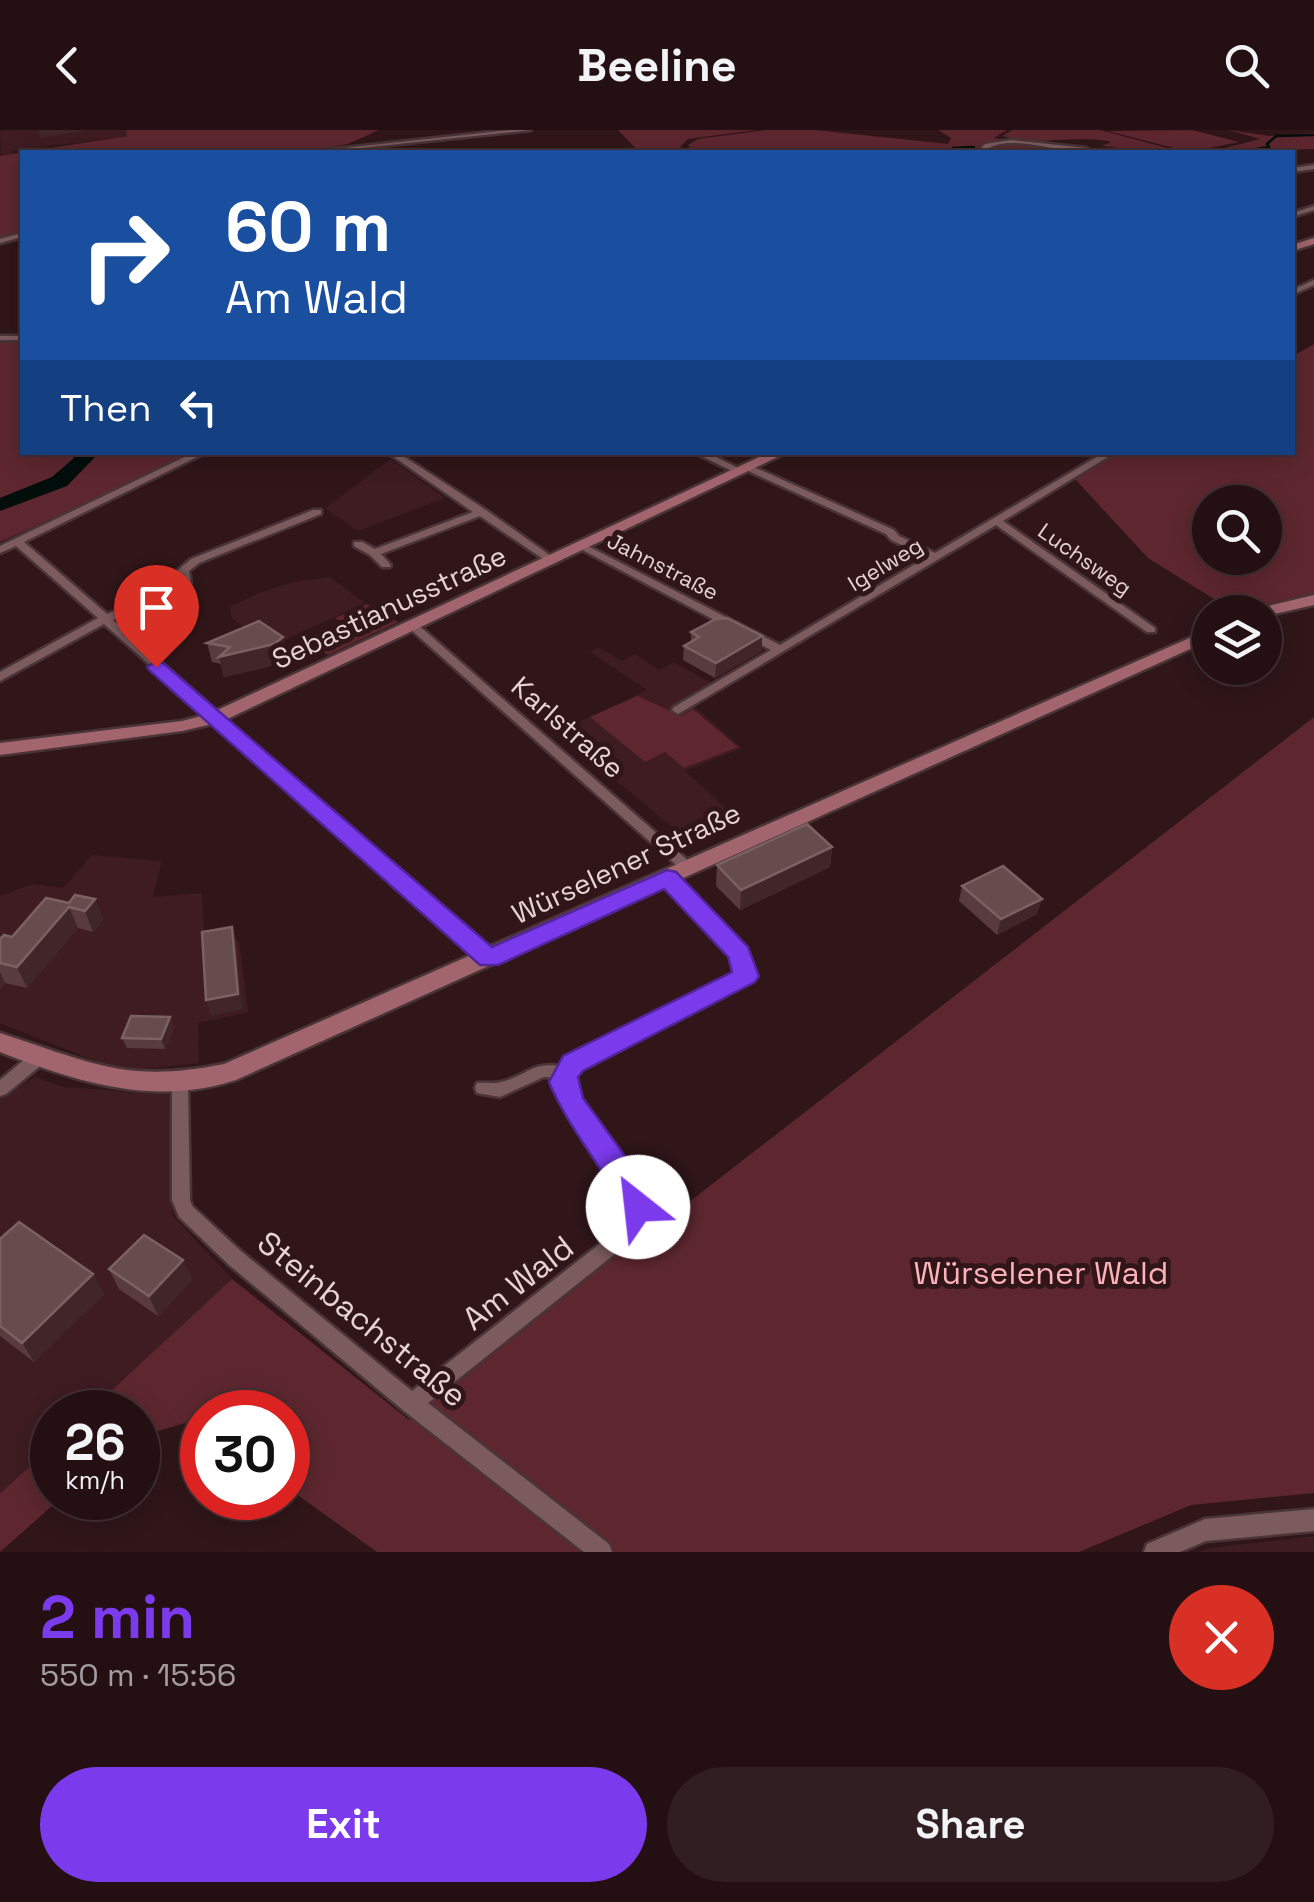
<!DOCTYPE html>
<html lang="en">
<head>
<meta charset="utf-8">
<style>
	body { margin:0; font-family:"Space Grotesk",sans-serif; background:#301e21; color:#f1f3f6; height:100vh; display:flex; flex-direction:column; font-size:38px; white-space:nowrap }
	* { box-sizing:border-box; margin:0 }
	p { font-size:32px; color:#a39da0 }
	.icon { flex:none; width:55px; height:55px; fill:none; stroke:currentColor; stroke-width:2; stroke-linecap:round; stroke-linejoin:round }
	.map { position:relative; height:1422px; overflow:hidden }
	.side { display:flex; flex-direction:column; background:#241013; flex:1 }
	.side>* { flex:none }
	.guide { position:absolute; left:20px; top:20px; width:1275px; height:305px; border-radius:0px; box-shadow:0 5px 25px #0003,0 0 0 2px #413033; background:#1a4fa0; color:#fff; overflow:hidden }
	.fabs { position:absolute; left:1192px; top:355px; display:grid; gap:20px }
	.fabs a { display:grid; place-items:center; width:90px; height:90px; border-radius:50%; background:#241013; box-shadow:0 5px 25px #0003,0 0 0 2px #413033; font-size:50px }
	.speed { position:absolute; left:30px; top:1260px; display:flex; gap:20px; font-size:50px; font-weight:700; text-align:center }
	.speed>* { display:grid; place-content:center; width:130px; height:130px; border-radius:50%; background:#241013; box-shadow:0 5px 25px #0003,0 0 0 2px #413033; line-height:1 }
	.speed small { font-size:25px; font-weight:400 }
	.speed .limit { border:15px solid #d22; background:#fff; color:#111 }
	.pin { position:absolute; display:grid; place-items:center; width:85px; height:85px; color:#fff; margin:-102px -42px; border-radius:50% 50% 50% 0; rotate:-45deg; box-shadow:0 0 10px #0007 }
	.pin .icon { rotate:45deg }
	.me { position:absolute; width:110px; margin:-55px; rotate:331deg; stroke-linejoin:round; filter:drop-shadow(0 0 8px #0008) }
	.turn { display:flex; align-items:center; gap:35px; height:210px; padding:0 40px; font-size:45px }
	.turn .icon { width:130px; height:130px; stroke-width:2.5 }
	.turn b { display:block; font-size:70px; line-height:85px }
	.then { display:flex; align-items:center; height:95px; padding:0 40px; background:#0003; gap:20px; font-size:38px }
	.round { display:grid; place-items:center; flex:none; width:105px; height:105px; border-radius:52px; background:#301e21 }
	.summary { display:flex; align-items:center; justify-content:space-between; height:170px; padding:0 40px }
	h1 { font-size:60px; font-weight:800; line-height:75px; color:#7c3aed }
	.primary-button { display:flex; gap:20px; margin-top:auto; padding:20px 40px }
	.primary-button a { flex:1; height:115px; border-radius:60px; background:#7c3aed; color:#fff; font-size:40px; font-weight:800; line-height:115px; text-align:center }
	.primary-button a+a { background:#301e21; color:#f1f3f6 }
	header { display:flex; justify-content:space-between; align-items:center; height:130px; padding:0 40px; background:#241013; font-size:45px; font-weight:800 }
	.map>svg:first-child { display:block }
	.built { fill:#3e1c21 }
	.green { fill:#5e272f; fill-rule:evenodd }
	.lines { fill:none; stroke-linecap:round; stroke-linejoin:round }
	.stream { stroke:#010e0c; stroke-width:2.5 }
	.river { fill:#010e0c; fill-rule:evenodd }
	.minor-casing { stroke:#493437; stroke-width:5 }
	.secondary-casing { stroke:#493437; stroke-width:5 }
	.minor { fill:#7c5b5e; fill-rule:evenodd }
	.secondary { fill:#a3656d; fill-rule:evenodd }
	.wall { fill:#583b3e }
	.shaded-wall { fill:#412629 }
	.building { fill:#674c4e; stroke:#7b6163; stroke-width:2.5 }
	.route { fill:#7c3aed; stroke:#51269a; stroke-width:2.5 }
	.labels { text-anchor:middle; stroke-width:10; stroke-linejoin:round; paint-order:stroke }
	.far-street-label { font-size:22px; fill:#e6d3d4; stroke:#301619 }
	.street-label { font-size:28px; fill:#e6d3d4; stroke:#301619 }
	.near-park-label { font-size:32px; fill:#fdb2b9; stroke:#301619 }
	.near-street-label { font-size:32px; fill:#e6d3d4; stroke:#301619 }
</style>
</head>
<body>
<header><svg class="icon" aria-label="back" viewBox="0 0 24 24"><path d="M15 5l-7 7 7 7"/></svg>Beeline<svg class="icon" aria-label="search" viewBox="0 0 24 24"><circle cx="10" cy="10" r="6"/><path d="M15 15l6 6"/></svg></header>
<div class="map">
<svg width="1314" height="1422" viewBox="0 0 1314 1422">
	<rect width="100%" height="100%" fill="#301619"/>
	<path class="built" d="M 0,0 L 126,0 L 127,6 L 13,21 L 13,27 L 1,28 Z
		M 391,329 L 445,368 L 358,401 L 325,378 Z
		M 330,447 L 365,473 L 285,510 L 265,496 L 249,502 L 231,487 L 230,477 L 259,463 L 293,452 Z
		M 598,517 L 622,531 L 635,524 L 659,540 L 674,532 L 712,553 L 672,580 L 681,584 L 694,576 L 742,618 L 685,641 L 741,692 L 693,714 L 557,602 L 647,560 L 590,522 Z
		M 92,725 L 162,731 L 153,767 L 202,763 L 205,817 L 239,811 L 248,882 L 198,893 L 199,933 L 142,939 L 105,935 L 0,893 L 0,766 L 33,754 L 63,758 Z
		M 35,947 L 64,957 L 169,965 L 173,1086 L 232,1149 L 88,1282 L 52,1282 L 52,1315 L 0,1364 L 0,968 Z
		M 1314,1406 L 1314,1422 L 1199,1422 L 1210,1418 Z"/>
	<path class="green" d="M 126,0 L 379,0 L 348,14 L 301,22 L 22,22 L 22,102 L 0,108 L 0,26 L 127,6 Z
		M 618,0 L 757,0 L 688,9 L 680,17 L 683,22 L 639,22 Z
		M 766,0 L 815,0 L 948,14 L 951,8 L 938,0 L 1007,0 L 994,8 L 1030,12 L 1002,6 L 1012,0 L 1100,0 L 1182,22 L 1120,22 L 1114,21 L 1119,18 L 1102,16 L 1111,12 C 1097,8 1053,9 1039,12 L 1064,22 L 1092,22 L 693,22 L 688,15 L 698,9 Z
		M 1192,0 L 1239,12 L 1189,22 L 1108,1 Z
		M 1229,0 L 1269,6 L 1314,3 L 1314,19 L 1209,22 L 1260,9 Z
		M 14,211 L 22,214 L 22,322 L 199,323 L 0,412 L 0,213 Z
		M 1314,214 L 1314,464 L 1235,482 L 1148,428 L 1074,348 L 1117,323 L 1292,322 L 1293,226 ZM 1210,372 L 1265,372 L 1265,428 L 1210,428 Z
		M 367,474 L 398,492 L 328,525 L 315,516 L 352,498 L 335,488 Z
		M 638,566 L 681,586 L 693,579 L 738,617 L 684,638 L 665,622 L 645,632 L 590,587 Z
		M 1314,587 L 1314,1363 L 1191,1375 L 1079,1422 L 377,1422 L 288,1358 L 288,1282 L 202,1282 L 202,1288 L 138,1307 L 138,1282 L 88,1282 L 232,1149 L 409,1290 L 440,1259 L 636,1108 L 644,1095 L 662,1093 Z
		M 52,1315 L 52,1368 L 61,1368 L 0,1422 L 0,1364 Z"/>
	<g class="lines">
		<path class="stream" d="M 953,18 L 974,17
			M 1239,22 L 1269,17 L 1267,14 L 1276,6 L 1314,5"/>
		<path class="river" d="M 66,322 L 94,322 L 96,326 L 67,356 L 0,381 L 0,368 L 52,347 L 74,328 Z"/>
		<defs>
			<path id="minor" d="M 511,0 L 531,0 L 322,22 L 307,22 Z
				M 1011,10 L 1086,18 L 1089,20 C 1059,26 1008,0 983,22 L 977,22 L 985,14 Z
				M 1314,35 L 1314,39 L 1292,42 L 1292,38 Z
				M 1314,76 L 1314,80 L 1292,87 L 1292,83 Z
				M 22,103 L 22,107 L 0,113 L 0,109 Z
				M 1314,150 L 1314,155 L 1292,165 L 1292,160 Z
				M 0,206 L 22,206 L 22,210 L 0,210 Z
				M 195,322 L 207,322 L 24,412 L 107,484 L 178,455 L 180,452 L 178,440 L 191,429 L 313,380 L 321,380 L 321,384 L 199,433 L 189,441 L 191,453 L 186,459 L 113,490 L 494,825 L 497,829 L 494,833 L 484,833 L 104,494 L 0,551 L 0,542 L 98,488 L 16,416 L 0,423 L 0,416 Z
				M 397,322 L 486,380 L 558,431 L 553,434 L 549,433 L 480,386 L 381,424 L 391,435 L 390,437 L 382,437 L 370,425 L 354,416 L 354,412 L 362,412 L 375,419 L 473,382 L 391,325 Z
				M 693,322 L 706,322 L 746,342 L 738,344 Z
				M 1105,322 L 1116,322 L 1003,391 L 1155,498 L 1155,502 L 1147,502 L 996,395 L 678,584 L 672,580 L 674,577 L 771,520 L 577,417 L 578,415 L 586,415 L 780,515 L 927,427 L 891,410 L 886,404 L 746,340 L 746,336 L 752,336 L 894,400 L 899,406 L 935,423 Z
				M 413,493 L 417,494 L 693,735 L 695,738 L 693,741 L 683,741 L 409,498 L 409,494 Z
				M 667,743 L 672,745 L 744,819 L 754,846 L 751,850 L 579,938 L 571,952 C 591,996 660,1053 640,1104 L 428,1273 L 609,1414 L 612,1422 L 584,1422 L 404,1281 L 228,1134 L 179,1087 L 172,1070 L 172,954 L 174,949 L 180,947 L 186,949 L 188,954 L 190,1070 L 192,1076 L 242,1122 L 412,1261 L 625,1094 C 630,1054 599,1025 578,995 C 568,981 561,967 555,952 L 557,948 L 544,947 L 500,967 L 477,963 L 475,958 L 477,953 C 485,952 494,954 501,952 C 530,945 528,932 563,936 L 567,928 L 738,843 L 732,825 L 662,751 L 660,748 L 662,745 Z
				M 38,922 L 44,923 L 46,928 L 44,933 L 6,964 L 0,966 L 0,950 L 32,923 Z
				M 1314,1379 L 1314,1401 L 1206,1411 L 1180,1422 L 1144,1422 L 1147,1414 L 1205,1389 Z"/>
			<path id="secondary" d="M 1314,108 L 1314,114 L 1292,121 L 1292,115 Z
				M 770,322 L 788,322 L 221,592 L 182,601 L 0,625 L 0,613 L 182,591 L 209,584 Z
				M 1314,465 L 1314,475 L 1265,486 L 1265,482 L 1254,482 L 1256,479 Z
				M 1210,499 L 1210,510 L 236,950 C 154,977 77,952 0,922 L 0,903 C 90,932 126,954 224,934 Z"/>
		</defs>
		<use href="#minor" class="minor-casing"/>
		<use href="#secondary" class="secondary-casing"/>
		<use href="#minor" class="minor"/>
		<use href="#secondary" class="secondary"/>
	</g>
	<path class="wall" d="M 691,502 L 762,506 L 762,521 L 715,548 L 683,530 L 684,516 L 691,512 Z
		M 207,513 L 287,526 L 279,534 L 224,547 L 221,534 L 212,532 Z
		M 832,717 L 830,737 L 740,780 L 716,756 L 717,735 Z
		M 962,756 L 1037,784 L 997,805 L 959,771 Z
		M 95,769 L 103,790 L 93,802 L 78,798 L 27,858 L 5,853 L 0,859 L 0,809 L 12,807 L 69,773 Z
		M 170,887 L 174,898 L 165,919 L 127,918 L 122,908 Z
		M 0,1109 L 104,1164 L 34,1232 L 0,1206 Z
		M 183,1130 L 192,1150 L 158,1186 L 119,1159 L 109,1139 Z"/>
	<path class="shaded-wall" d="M 38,0 L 90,0 L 40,8 Z
		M 762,506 L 762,521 L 715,548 L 716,533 Z
		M 283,507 L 287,526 L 279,534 L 224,547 L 219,527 Z
		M 832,717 L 830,737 L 740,780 L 741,760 Z
		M 95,769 L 103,790 L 93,802 L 85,781 Z
		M 1042,769 L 1037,784 L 997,805 L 1001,789 Z
		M 69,777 L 78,798 L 27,858 L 17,837 Z
		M 232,797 L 237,812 L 242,879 L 211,886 L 206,870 Z
		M 0,842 L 5,853 L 0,859 Z
		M 170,887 L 174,898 L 165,919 L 161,909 Z
		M 183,1130 L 192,1150 L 158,1186 L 149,1166 Z
		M 93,1144 L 104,1164 L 34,1232 L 22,1213 Z"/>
	<path class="building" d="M 727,488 L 762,506 L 716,533 L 684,516 L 699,507 L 691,502 L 716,489 Z
		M 259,491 L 283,507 L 274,514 L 219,527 L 230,517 L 207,513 Z
		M 807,694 L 832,717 L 741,760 L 717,735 Z
		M 1003,736 L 1042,769 L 1001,789 L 962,756 Z
		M 75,765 L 95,769 L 85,781 L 69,777 L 17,837 L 0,833 L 0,809 L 4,805 L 12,807 L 46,768 L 69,773 Z
		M 232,797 L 238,864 L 206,870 L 202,802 Z
		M 131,886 L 170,887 L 161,909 L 122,908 Z
		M 19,1092 L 93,1144 L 22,1213 L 0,1196 L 0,1109 Z
		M 144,1105 L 183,1130 L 149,1166 L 109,1139 Z"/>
	<path class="route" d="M 156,531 L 163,533 L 492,817 L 667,740 L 676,742 L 748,817 L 759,846 L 755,852 L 583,941 L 578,947 L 583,968 L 641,1048 L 653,1077 L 648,1086 L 638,1090 L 627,1086 C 605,1039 569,1000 549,952 L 563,926 L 732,842 L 728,827 L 664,759 L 498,835 L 480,835 L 150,541 L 147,537 Z"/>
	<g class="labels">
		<g class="far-street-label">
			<text transform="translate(1085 429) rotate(35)" y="8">Luchsweg</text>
			<text transform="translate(885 434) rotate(-31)" y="8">Igelweg</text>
			<text transform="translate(663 436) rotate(27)" y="8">Jahnstraße</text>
		</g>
		<g class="street-label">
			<text transform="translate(389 477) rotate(-25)" y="10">Sebastianusstraße</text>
			<text transform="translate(568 597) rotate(41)" y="10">Karlstraße</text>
			<text transform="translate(626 733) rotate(-25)" y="10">Würselener Straße</text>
		</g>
		<g class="near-park-label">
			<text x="1041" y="1154">Würselener Wald</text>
		</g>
		<g class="near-street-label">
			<text transform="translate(518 1153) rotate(-38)" y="11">Am Wald</text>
			<text transform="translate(362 1189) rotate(39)" y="11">Steinbachstraße</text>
		</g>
	</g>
</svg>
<div class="fabs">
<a><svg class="icon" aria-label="search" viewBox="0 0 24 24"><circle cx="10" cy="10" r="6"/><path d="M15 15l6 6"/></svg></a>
<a><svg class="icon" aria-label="layers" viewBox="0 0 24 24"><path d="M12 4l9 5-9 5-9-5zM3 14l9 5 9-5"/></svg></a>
</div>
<div class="speed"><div>26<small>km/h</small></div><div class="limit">30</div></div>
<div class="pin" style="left:156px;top:537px;background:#d93025"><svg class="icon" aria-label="arrive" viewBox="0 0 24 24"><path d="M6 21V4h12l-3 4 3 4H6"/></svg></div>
<svg class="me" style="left:638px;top:1077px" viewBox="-20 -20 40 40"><circle r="19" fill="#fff"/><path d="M0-13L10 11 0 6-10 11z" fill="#7c3aed"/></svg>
<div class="guide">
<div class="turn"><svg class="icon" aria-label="right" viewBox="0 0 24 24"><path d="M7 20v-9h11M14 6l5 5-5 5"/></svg><div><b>60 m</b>Am Wald</div></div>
<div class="then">Then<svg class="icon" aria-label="left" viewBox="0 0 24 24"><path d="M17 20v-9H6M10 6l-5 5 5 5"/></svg></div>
</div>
</div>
<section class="side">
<div class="summary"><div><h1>2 min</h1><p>550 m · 15:56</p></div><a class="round" style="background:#d93025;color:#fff"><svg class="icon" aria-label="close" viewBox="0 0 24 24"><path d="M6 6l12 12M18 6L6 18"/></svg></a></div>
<div class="primary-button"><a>Exit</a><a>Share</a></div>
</section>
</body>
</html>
